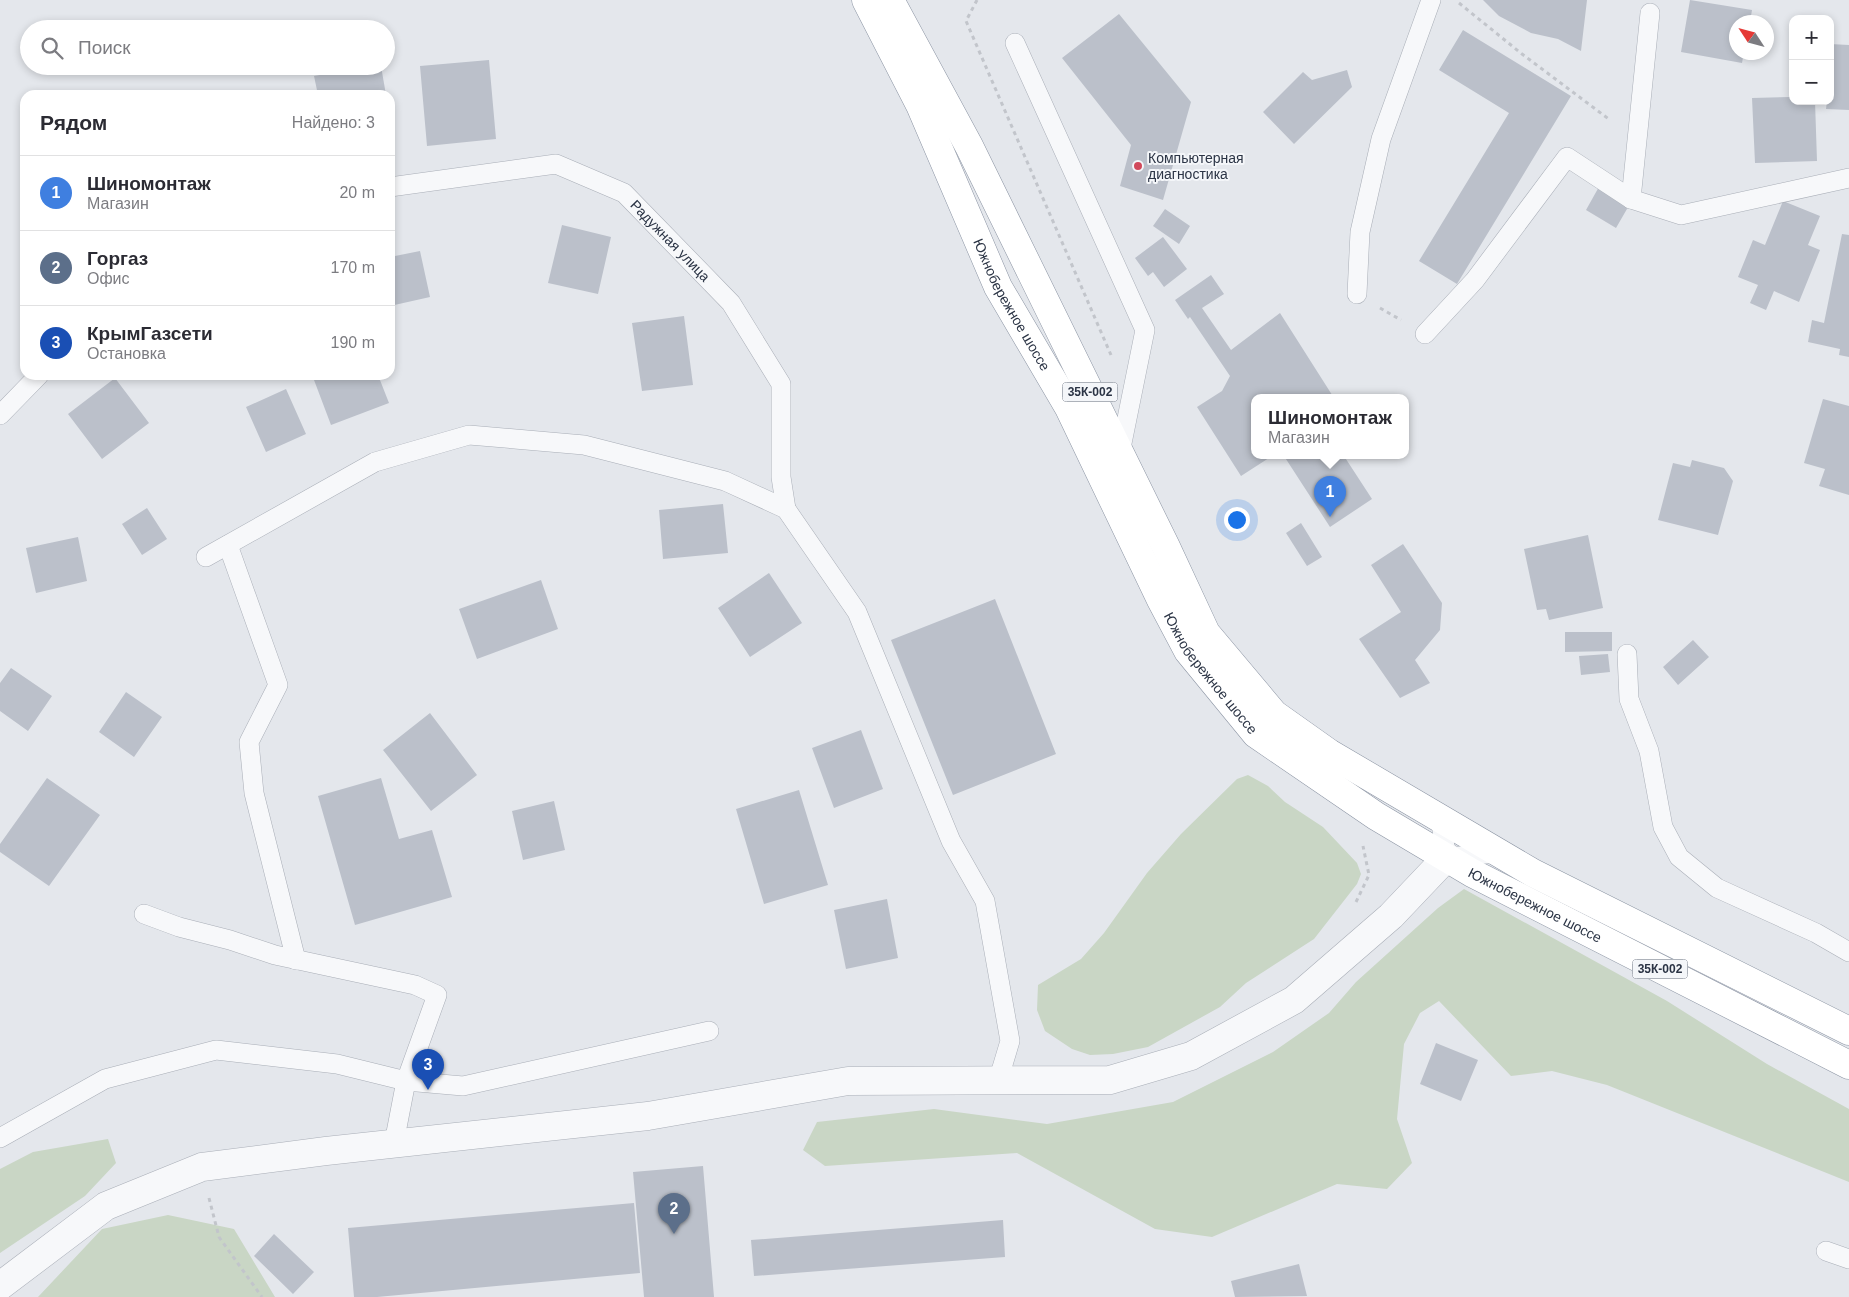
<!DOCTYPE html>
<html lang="ru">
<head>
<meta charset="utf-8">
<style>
  :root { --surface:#fff; --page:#f2f2f3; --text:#2b2b33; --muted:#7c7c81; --line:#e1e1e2; --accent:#d1495b }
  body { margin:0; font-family:Arial,sans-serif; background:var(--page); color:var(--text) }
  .controls { position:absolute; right:15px; top:15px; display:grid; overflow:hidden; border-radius:10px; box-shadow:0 2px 8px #0003 }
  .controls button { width:45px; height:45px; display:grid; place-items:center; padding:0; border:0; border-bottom:1px solid var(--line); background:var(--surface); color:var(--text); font:25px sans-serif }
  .compass { position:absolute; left:1729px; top:15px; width:45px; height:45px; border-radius:50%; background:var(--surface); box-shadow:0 2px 8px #0003; rotate:306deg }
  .you { position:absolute; left:1236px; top:519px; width:18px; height:18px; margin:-12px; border:4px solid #fff; border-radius:50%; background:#1a73e8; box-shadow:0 0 0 8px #1a73e833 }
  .badge { display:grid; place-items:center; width:32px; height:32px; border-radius:50%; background:var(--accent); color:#fff; font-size:16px; font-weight:700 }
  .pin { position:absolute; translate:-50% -41px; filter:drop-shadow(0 1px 2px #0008) }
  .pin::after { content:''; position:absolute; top:26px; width:18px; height:15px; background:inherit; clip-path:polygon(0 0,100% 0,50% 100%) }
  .popup { position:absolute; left:1251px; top:394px; width:158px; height:65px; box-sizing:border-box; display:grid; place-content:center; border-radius:10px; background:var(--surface); filter:drop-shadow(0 1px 4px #0005); font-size:16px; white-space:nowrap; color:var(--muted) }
  .popup b { font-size:19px; color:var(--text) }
  .popup::after { content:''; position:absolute; left:50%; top:100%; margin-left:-10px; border:10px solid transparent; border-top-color:var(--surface) }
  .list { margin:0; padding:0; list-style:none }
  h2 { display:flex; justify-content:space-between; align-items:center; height:65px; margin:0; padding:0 20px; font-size:21px }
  h2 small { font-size:16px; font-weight:400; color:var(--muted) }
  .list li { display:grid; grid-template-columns:32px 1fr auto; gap:15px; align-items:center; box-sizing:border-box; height:75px; padding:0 20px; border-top:1px solid var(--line) }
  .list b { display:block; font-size:19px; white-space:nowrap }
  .list p { margin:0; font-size:16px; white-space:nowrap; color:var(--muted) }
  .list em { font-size:16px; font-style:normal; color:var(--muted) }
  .icon { flex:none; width:28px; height:28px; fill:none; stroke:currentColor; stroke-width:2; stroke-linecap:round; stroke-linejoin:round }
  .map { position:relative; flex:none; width:1849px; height:1297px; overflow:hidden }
  .search { position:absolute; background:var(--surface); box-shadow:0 2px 8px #0003; left:20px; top:20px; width:375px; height:55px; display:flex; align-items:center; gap:12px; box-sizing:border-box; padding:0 18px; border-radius:28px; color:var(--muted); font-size:19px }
  .panel { position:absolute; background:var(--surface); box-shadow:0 2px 8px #0003; left:20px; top:90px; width:375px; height:290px; border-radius:15px }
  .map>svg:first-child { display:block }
  .green { fill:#c9d6c5 }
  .building { fill:#bbc0ca }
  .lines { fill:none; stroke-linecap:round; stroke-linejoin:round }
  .lane-casing { stroke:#a9aeb7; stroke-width:20 }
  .street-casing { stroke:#a9aeb7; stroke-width:29 }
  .highway-casing { stroke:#8b94a3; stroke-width:29 }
  .path { stroke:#c2c5cb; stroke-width:3; stroke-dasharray:4 4; stroke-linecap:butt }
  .lane { stroke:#f7f8fa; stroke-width:19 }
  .street { stroke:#f7f8fa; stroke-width:28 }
  .highway { stroke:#fff; stroke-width:28 }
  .poi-dot { fill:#d1495b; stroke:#f4f6f9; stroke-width:2 }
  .labels { text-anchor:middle; stroke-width:4; stroke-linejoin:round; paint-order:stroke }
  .shield { fill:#f4f6f9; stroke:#676e7b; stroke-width:1 }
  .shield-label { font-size:12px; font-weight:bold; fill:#2b3445 }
  .poi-label { font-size:14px; fill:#2b3445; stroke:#f4f6f9; text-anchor:start }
  .street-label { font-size:14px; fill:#2b3445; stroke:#f4f6f9 }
</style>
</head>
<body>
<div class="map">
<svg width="1849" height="1297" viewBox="0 0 1849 1297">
  <rect width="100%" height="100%" fill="#e4e7ec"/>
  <!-- green -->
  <path class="green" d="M1248 775 1268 786 1285 802 1323 827 1357 863 1361 874 1357 884 1314 939 1246 983 1220 1007 1148 1047 1113 1054 1090 1055 1072 1049 1045 1031 1037 1010 1038 985 1081 959 1104 933 1147 873 1181 834 1237 779Z
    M1464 889 1667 1001 1767 1064 1849 1109V1182L1607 1085 1552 1071 1511 1076 1439 1001 1420 1013 1404 1044 1397 1119 1412 1163 1387 1189 1337 1184 1212 1237 1155 1229 1017 1153 825 1166 803 1150 817 1122 934 1109 1047 1124 1173 1102 1273 1052 1329 1013 1356 982 1438 908Z
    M108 1139 116 1163 85 1196 0 1253V1169L33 1152Z
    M168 1215 234 1229 275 1297H38L102 1229Z"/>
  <!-- building -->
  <path class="building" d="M1483 0H1587L1581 51 1558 39 1531 33 1499 16Z
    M1690 0 1752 10 1750 22H1736V52H1744L1742 63 1681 52Z
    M1119 14 1191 102 1163 200 1120 186 1131 145 1062 58Z
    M1463 30 1571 96 1457 284 1419 261 1509 113 1439 70Z
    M1830 44 1849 45V110L1826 109 1827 101H1830Z
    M489 60 496 139 427 146 420 66Z
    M372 66H381L386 95H318L314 76Z
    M1347 70 1352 87 1294 144 1263 112 1303 72 1312 80Z
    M1793 97V101H1815L1817 161 1755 163 1752 98Z
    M390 126 394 146 390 147Z
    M1600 185 1631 202 1616 228 1586 210Z
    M1783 201 1820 216 1808 245 1820 250 1799 302 1774 291 1766 310 1750 303 1758 285 1738 277 1753 240 1765 245Z
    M1165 209 1190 226 1179 244 1153 226Z
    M562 225 611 237 598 294 548 283Z
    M1842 234 1849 235V357L1839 355 1840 349 1808 342 1812 320 1824 323Z
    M1163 237 1187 269 1164 287 1153 272 1148 276 1135 258Z
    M420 251 430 297 390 306V257Z
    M1211 275 1224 294 1202 308 1231 350 1280 313 1334 398H1255V456H1272L1241 476 1197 407 1222 391 1230 376 1190 317 1188 319 1175 300Z
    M684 316 693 385 642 391 632 323Z
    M326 375H378L389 403 331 425 314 380Z
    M115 378 149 423 102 459 68 414Z
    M286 389 306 434 266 452 246 407Z
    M1823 399 1849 406V495L1819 486 1825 469 1804 463Z
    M1284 456H1344L1372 499 1330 527Z
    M1692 460 1724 468 1733 481 1718 535 1658 520 1673 463 1690 467Z
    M723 504 728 553 663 559 659 510Z
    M147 508 167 539 142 555 122 524Z
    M1301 523 1322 557 1307 566 1286 533Z
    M1588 535 1603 608 1549 620 1546 609 1537 610 1524 549Z
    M78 537 87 581 36 593 26 548Z
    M1403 544 1442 603 1440 630 1415 660 1430 683 1400 698 1359 639 1401 612 1371 565Z
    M769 573 802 623 750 657 718 608Z
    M541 580 558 629 477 659 459 609Z
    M995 599 1056 754 953 795 891 640Z
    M1565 632H1612V651L1565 652Z
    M1693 640 1709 657 1678 685 1663 667Z
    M1608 654 1610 672 1581 675 1579 656Z
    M11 668 52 696 28 731 0 711V683Z
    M126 692 162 717 134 757 99 732Z
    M430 713 477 775 431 811 383 750Z
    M861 730 883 789 834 808 812 748Z
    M47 778 100 815 49 886 0 852V844Z
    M381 778 399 839 432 830 452 897 355 925 318 796Z
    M799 790 828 885 764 904 736 809Z
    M554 801 565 850 523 860 512 811Z
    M887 899 898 958 846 969 834 910Z
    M1436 1043 1478 1060 1461 1101 1420 1084Z
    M703 1166 714 1297H644L633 1172Z
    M634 1203 640 1273 377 1297H354L348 1228Z
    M1003 1220 1005 1257 754 1276 751 1240Z
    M274 1234 314 1272 293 1294 254 1256Z
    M1299 1264 1307 1296 1235 1297 1231 1281Z"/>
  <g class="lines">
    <!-- lane casing -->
    <g class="lane-casing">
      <g id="lane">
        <path d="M1650 13 1631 199 1681 215 1849 178"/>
        <path d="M1015 43 1145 330 1120 453"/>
        <path id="s1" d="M390 187 556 164 624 193 731 303 781 384V477L786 509"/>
        <path d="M1357 294 1360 232 1381 139 1431 0"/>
        <path d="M1425 334 1475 280 1567 157 1631 199"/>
        <path d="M0 415 39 375"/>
        <path d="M228 545 278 685 249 742 254 793 296 960"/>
        <path d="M206 557 375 462 469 435 584 445 725 481 786 509 857 612 951 841 985 901 1010 1041 998 1081"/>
        <path d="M1627 654 1629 699 1649 751 1663 827 1679 857 1717 888 1816 933 1849 952"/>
        <path d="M1440 819 1447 857 1499 853"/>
        <path d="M144 914 179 927 230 940 275 955 415 985 437 995 406 1081 394 1143"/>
        <path d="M0 1138 105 1079 216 1050 337 1064 406 1081 463 1086 709 1031"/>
        <path d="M1826 1251 1849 1259"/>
      </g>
    </g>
    <!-- street casing -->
    <g class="street-casing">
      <path id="street" d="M0 1286 106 1206 202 1167 326 1151 648 1116 848 1081 1110 1080 1191 1056 1294 1000 1391 916 1447 857"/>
    </g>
    <!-- highway casing -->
    <g class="highway-casing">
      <g id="highway">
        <path id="s2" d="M866 0 920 105 998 287 1069 408 1161 600 1188 651 1256 734 1376 816 1472 873 1849 1065"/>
        <path d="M890 0 969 146 1166 547 1206 633 1274 714 1329 753 1533 873 1849 1031"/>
      </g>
    </g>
    <!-- path -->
    <path class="path" d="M977 0 966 21 1111 355
      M1459 3 1522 54 1610 120
      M1380 308 1401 320
      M1356 902 1369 875 1363 846
      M209 1198 219 1237 262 1297"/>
    <!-- lane -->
    <use href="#lane" class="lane"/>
    <!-- street -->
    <use href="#street" class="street"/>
    <!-- highway -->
    <use href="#highway" class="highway"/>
  </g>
  <!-- markers -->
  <circle class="poi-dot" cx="1138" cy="166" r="5"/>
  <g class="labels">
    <!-- shield labels -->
    <g class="shield">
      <rect x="1062.5" y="382.5" width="55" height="19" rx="4"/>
      <rect x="1632.5" y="959.5" width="55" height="19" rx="4"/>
    </g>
    <g class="shield-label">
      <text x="1090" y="396">35К-002</text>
      <text x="1660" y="973">35К-002</text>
    </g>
    <!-- poi labels -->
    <g class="poi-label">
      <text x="1148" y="163">Компьютерная<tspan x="1148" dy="16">диагностика</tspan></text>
    </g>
    <!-- street labels -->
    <g class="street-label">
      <text dy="5" stroke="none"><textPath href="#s1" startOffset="308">Радужная улица</textPath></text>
      <text dy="5" stroke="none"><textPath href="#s2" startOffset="338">Южнобережное шоссе</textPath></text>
      <text dy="5" stroke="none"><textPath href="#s2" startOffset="758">Южнобережное шоссе</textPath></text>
      <text dy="5" stroke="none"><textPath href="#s2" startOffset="1162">Южнобережное шоссе</textPath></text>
    </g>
  </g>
</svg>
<div class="controls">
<button>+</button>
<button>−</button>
</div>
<svg class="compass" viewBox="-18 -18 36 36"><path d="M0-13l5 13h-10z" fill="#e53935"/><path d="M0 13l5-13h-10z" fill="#7c7c81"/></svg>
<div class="you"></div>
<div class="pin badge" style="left:1330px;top:517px;background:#3f7fe0">1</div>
<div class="popup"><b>Шиномонтаж</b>Магазин</div>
<div class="pin badge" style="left:674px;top:1234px;background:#5c6f8a">2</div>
<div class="pin badge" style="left:428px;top:1090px;background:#1a4fb4">3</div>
<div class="search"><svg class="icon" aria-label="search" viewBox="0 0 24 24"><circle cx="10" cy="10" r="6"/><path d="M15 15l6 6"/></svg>Поиск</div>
<section class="panel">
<h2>Рядом<small>Найдено: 3</small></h2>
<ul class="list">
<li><span class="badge" style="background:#3f7fe0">1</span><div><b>Шиномонтаж</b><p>Магазин</p></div><em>20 m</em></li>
<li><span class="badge" style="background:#5c6f8a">2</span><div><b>Горгаз</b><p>Офис</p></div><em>170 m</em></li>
<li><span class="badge" style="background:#1a4fb4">3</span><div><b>КрымГазсети</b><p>Остановка</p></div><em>190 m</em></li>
</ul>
</section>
</div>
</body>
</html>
